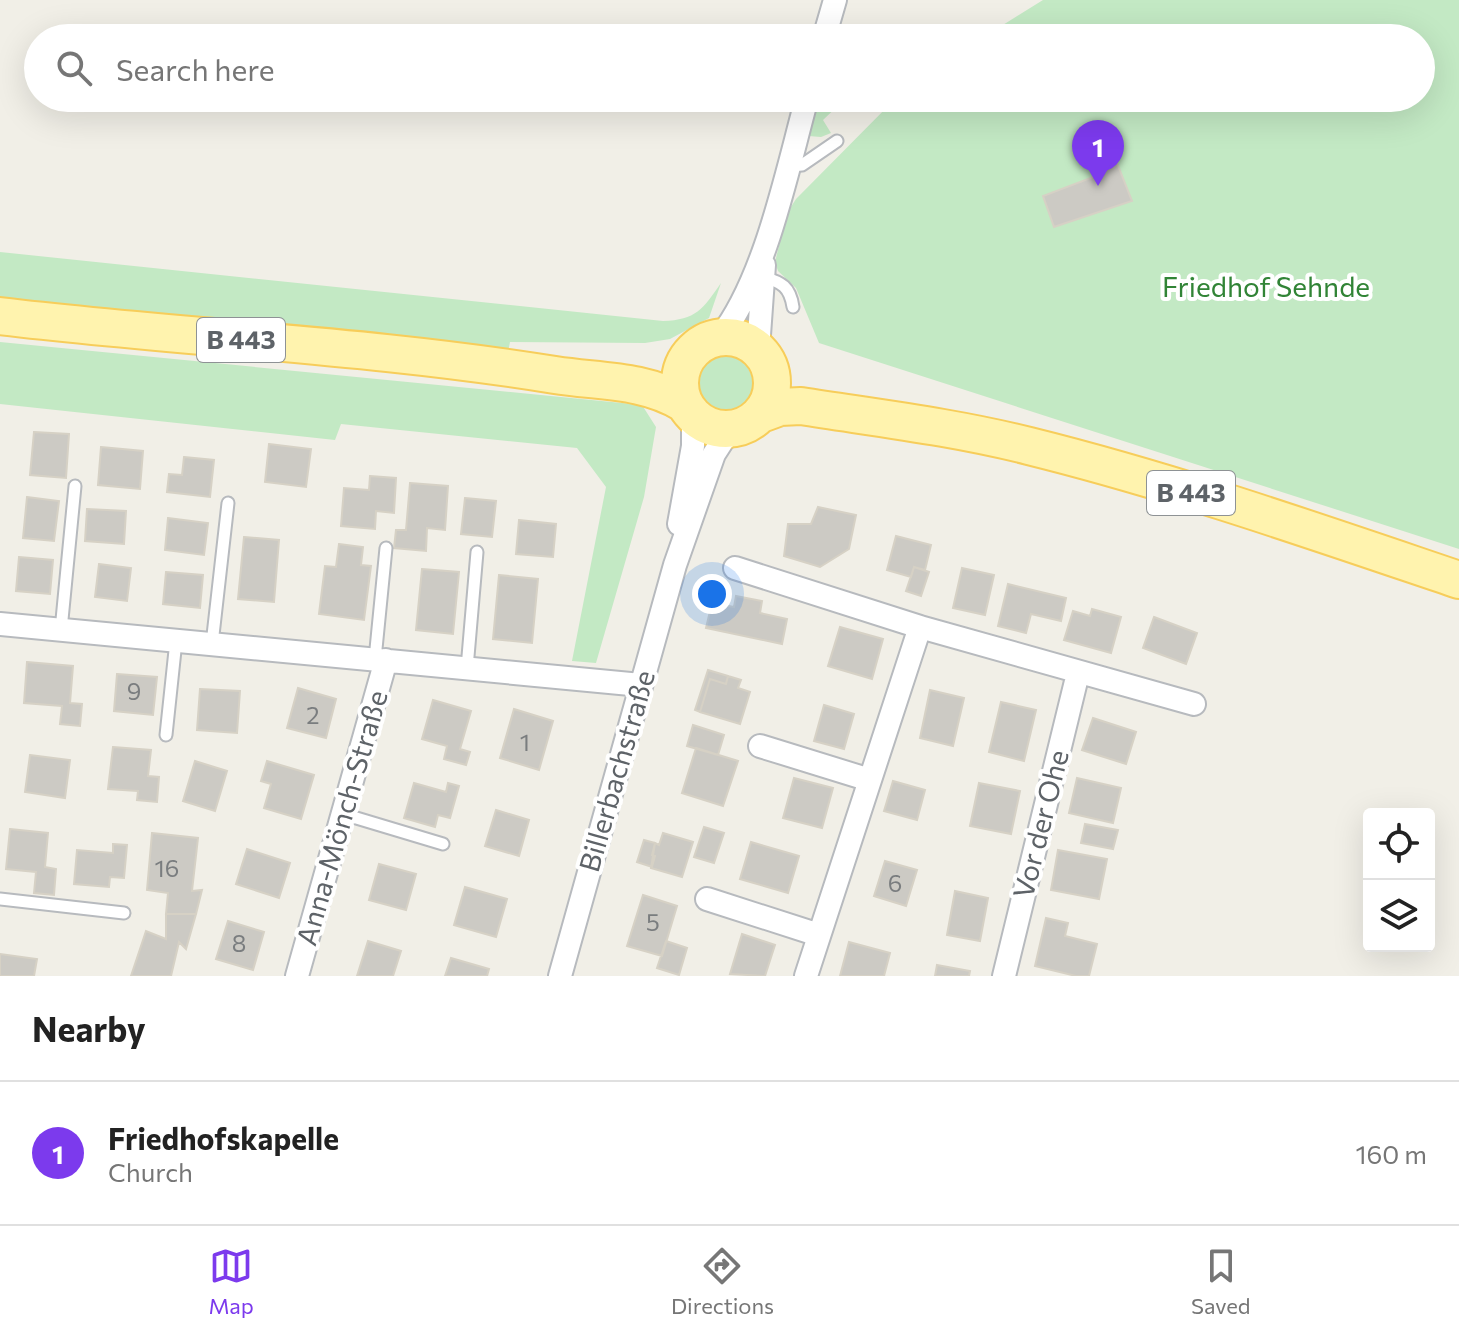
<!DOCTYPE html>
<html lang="en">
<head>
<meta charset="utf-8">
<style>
  :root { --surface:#fff; --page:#f6f6f6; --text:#222; --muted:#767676; --line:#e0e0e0; --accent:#7c3aed }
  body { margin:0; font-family:Commissioner,sans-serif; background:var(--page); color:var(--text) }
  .controls { position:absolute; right:24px; bottom:24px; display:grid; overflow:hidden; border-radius:8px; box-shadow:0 8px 32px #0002 }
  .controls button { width:72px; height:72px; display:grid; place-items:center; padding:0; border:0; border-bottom:2px solid var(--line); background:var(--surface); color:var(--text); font:40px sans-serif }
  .you { position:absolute; left:712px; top:594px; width:28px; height:28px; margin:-20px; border:6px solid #fff; border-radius:50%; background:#1a73e8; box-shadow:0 0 0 12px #1a73e833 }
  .badge { display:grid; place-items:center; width:52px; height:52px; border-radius:50%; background:var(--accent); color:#fff; font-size:26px; font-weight:700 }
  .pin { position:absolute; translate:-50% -66px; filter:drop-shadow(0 2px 4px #0008) }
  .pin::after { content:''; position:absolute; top:42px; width:28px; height:24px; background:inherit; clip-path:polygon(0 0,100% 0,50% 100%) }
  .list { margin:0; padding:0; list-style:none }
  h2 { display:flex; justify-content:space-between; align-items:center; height:104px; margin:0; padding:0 32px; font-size:34px }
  h2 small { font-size:26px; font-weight:400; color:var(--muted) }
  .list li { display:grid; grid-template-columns:52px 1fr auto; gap:24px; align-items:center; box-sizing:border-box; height:144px; padding:0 32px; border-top:2px solid var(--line) }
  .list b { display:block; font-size:30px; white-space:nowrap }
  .list p { margin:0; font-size:26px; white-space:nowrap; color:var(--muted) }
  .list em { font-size:26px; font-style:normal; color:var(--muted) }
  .icon { flex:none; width:44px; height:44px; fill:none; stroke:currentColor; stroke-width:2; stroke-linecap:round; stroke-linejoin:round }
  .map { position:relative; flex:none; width:1459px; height:976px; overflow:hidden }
  .search { position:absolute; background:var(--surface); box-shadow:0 8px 32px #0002; left:24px; right:24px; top:24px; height:88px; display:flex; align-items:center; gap:20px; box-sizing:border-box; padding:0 28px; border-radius:44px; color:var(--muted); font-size:30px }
  .sheet { height:248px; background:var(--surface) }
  nav { display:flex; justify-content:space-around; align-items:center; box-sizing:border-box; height:112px; border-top:2px solid var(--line); background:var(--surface); font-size:22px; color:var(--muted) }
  nav a { display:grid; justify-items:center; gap:4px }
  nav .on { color:var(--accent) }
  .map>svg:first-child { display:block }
  .green { fill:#c3e9c4 }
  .building { fill:#cccac4; stroke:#d6d1c5; stroke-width:2 }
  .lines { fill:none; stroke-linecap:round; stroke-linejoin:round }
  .lane-casing { stroke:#b7babe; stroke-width:15 }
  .street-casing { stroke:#b7babe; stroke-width:26 }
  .primary-casing { stroke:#f7cd5a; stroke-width:40 }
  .lane { stroke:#fff; stroke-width:11 }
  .street { stroke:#fff; stroke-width:22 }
  .primary { stroke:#fff3ae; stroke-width:36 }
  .labels { text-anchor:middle; stroke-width:8; stroke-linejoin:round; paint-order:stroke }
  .number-label { font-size:24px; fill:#7a7d7f }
  .shield { fill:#fff; stroke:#8e9295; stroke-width:2 }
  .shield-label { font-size:26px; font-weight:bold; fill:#5e6368 }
  .park-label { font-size:28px; fill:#318436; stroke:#fff }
  .street-label { font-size:28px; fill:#5e6368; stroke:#fff }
</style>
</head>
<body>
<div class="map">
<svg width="1459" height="976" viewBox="0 0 1459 976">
  <rect width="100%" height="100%" fill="#f1efe7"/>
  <!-- green -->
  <path class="green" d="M1043 0H1459V549L819 343 796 288 778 271 775 262 787 213 796 199 896 98H1421V38H982Z
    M816 98H846L823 120 831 133 821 137 809 136Z
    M0 252 663 321C696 320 703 309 721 283L709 318 670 339 645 343 510 342 508 352 0 304Z
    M0 342 642 405 656 427 644 497 596 663 572 661 606 487 577 448 341 424 335 440 0 404Z
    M697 384a28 28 0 1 1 56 0a28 28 0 1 1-56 0Z"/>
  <!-- building -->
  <path class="building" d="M1117 163 1132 201 1054 227 1043 196 1096 176 1094 171Z
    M34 432 69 434 66 478 30 475Z
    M269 444 311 449 306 487 265 482Z
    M101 447 143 451 140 489 98 485Z
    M184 457 214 460 210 497 167 492 169 474 182 475Z
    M370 476 396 478 394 513 376 511 375 529 341 526 344 488 369 490Z
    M410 483 448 486 445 530 427 528 426 551 394 548 396 530H406Z
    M27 497 59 501 54 541 23 538Z
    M465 498 496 501 492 537 461 534Z
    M818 507 856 515 849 549 820 567 784 556 788 524H811Z
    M87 509 126 511 124 544 85 541Z
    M168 518 208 523 204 555 165 550Z
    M519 520 556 524 553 557 516 554Z
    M896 536 931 545 925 570 914 567 911 577 887 570Z
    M244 537 279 540 274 602 238 599Z
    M339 544 363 547 361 565 371 566 364 620 319 614 325 566 336 567Z
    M19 557 53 560 50 594 16 591Z
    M99 564 131 568 127 601 95 597Z
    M914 567 929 572 921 596 906 591Z
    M962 568 994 575 985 615 953 608Z
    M422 569 459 572 453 634 416 630Z
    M166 572 203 575 200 608 163 604Z
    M499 575 538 579 532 643 493 639Z
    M1008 584 1066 598 1061 621 1031 614 1026 633 998 626Z
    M736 596 762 601 760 613 787 619 782 644 706 628 712 603 734 607Z
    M1092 609 1121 617 1111 653 1064 640 1073 611 1090 616Z
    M1154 617 1197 633 1186 664 1143 648Z
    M840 627 883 639 872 679 828 666Z
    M27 662 73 666 70 703 82 704 80 726 60 724 62 706 24 703Z
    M708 670 728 676 726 684 710 679 700 712 695 710Z
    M117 674 157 677 153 715 114 711Z
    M728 676 741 680 738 688 750 692 740 724 700 712 710 679 726 684Z
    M298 688 336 699 326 738 287 728Z
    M200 689 240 691 237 733 197 730Z
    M930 690 964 698 953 746 920 738Z
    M433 700 471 711 460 749 470 752 466 765 444 759 447 746 422 739Z
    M1001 702 1036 710 1024 761 989 752Z
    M824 705 854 714 844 749 814 741Z
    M514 709 553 721 539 770 500 758Z
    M1093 718 1136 732 1126 764 1082 750Z
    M693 725 724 735 718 755 687 746Z
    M113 747 151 750 148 776 159 777 157 802 137 800 138 791 108 789Z
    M696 748 738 761 723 806 682 793Z
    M30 755 70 760 65 798 25 792Z
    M195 761 227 771 215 811 183 801Z
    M267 761 314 775 301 819 264 808 271 784 261 781Z
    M794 778 833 788 822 828 783 818Z
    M1077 778 1121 788 1113 823 1069 813Z
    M893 781 925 790 917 820 884 811Z
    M414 783 446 792 448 783 459 786 450 818 438 815 435 827 404 818Z
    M979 783 1020 791 1011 834 970 826Z
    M496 810 529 820 519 856 485 846Z
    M1085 824 1118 830 1113 849 1081 843Z
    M704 827 724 833 714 863 694 857Z
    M10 829 48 833 45 867 56 869 54 895 34 893 36 872 6 869Z
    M152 833 198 838 192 891 202 890 196 914H166L168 893 147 890Z
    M663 833 693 842 682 877 651 868 655 843 659 845Z
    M644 840 655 843 652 855 655 856 652 867 637 862Z
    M751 842 799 856 788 893 740 879Z
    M113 844 127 845 124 878 110 877 109 887 74 884 77 850 113 853Z
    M247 849 290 863 279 898 236 884Z
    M1058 850 1107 859 1099 899 1051 890Z
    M885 861 917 870 906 906 874 896Z
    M379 864 416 874 406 910 369 900Z
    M465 887 507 899 496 937 454 925Z
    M955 891 988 898 980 941 947 935Z
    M643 895 677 906 662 956 627 946Z
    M166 914H196L186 949 179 942 171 976H131L146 931 166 939Z
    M1046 918 1068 923 1065 936 1097 944 1089 976H1076L1035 966Z
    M228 921 264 932 253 970 216 959Z
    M742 934 775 945 765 976 730 974Z
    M368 941 401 951 393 976H357Z
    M666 941 687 948 679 975 657 968Z
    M849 942 890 953 884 976H840Z
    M0 954 37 959 34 976H0Z
    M451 958 489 969 487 976H445Z
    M937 965 970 971 969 976H935Z"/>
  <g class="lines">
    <!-- lane casing -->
    <g class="lane-casing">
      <path id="lane" d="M789 166 802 165 837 141
        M763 277C782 282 790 287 793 307
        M61 630 75 486
        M212 644 228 503
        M375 659 386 548
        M467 668 477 552
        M166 735 176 641
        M343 814 443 844
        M0 899 124 913"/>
    </g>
    <!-- street casing -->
    <g class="street-casing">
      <path id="street" d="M824 38 835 0
        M720 337C766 278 787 170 807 98
        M758 349 764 265
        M679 524 693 446V416
        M735 568 920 627 1194 704
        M0 624 641 685
        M760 746 870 780
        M707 899 819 935
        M297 976 386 660
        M560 976 675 565 714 454 723 440 736 429
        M806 976 920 627
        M1004 976 1078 673"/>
    </g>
    <!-- primary casing -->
    <g class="primary-casing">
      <path id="primary" d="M0 316C184 338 371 345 555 375 600 382 643 379 683 403
        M680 383a46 46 0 1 1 92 0a46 46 0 1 1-92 0Z
        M761 414 780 407 801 406C877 418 954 427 1029 446 1174 482 1317 532 1459 580"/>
    </g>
    <!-- lane -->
    <use href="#lane" class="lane"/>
    <!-- street -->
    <use href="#street" class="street"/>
    <!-- primary -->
    <use href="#primary" class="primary"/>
  </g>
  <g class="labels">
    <!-- number labels -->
    <g class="number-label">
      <text x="134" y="700">9</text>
      <text x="313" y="724">2</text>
      <text x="525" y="751">1</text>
      <text x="167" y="877">16</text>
      <text x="895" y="892">6</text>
      <text x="653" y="931">5</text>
      <text x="239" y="952">8</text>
    </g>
    <!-- shield labels -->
    <g class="shield">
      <rect x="197" y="318" width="88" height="44" rx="6"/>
      <rect x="1147" y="471" width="88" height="44" rx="6"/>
    </g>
    <g class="shield-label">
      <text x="241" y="349">B 443</text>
      <text x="1191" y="502">B 443</text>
    </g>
    <!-- park labels -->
    <g class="park-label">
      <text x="1266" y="297">Friedhof Sehnde</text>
    </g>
    <!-- street labels -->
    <g class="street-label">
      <text transform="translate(617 771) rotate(-74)" y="10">Billerbachstraße</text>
      <text transform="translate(342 818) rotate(-74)" y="10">Anna-Mönch-Straße</text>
      <text transform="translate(1041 824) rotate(-76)" y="10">Vor der Ohe</text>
    </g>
  </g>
</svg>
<div class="controls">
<button><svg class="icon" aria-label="locate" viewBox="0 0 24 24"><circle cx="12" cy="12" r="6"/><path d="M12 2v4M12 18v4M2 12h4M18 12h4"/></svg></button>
<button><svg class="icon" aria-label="layers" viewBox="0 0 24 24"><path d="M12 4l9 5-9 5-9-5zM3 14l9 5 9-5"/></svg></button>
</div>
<div class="you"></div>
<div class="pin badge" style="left:1098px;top:186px">1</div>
<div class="search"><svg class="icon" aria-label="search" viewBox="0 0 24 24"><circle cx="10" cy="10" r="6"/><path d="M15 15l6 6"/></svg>Search here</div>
</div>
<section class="sheet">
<h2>Nearby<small></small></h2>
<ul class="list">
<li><span class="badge">1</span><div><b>Friedhofskapelle</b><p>Church</p></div><em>160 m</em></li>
</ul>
</section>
<nav>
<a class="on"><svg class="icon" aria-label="map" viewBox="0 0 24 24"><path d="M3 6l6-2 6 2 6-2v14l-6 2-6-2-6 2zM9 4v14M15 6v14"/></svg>Map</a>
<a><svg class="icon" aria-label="directions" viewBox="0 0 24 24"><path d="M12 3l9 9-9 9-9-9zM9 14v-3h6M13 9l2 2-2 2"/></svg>Directions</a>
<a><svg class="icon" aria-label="saved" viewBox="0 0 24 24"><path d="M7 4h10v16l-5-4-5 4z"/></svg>Saved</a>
</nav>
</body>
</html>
